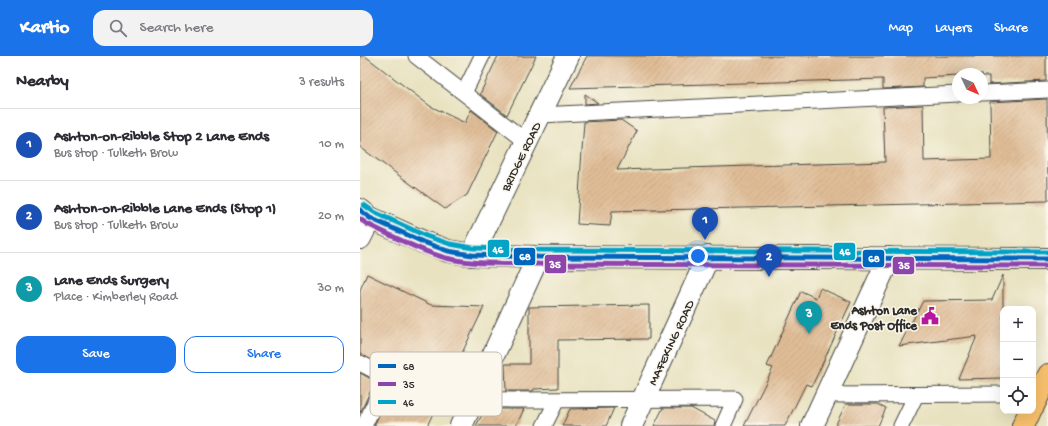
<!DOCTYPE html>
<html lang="en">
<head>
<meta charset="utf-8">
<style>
  :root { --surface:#fff; --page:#f2f2f3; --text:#2b2b33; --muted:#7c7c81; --line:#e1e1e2; --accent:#1a73e8 }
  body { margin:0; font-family:"Gochi Hand",sans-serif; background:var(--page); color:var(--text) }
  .controls { position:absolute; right:12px; bottom:12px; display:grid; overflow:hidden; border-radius:8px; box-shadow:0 4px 16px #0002 }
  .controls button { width:36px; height:36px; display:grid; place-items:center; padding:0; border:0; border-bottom:1px solid var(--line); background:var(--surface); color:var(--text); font:20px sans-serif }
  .compass { position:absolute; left:592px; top:12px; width:36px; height:36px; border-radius:50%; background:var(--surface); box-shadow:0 4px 16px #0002; rotate:134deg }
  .you { position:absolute; left:338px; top:200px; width:14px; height:14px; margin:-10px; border:3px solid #fff; border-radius:50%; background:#1a73e8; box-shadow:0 0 0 6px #1a73e833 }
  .badge { display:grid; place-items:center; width:26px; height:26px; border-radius:50%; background:var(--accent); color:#fff; font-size:13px; font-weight:700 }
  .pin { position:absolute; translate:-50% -33px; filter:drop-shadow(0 1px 2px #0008) }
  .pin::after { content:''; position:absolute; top:21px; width:14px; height:12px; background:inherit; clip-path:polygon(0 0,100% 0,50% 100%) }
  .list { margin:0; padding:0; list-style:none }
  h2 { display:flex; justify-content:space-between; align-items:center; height:52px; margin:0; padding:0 16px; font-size:17px }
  h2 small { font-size:13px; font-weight:400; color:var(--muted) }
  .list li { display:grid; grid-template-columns:26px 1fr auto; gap:12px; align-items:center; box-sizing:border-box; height:72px; padding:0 16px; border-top:1px solid var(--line) }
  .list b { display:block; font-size:15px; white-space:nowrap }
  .list p { margin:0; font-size:13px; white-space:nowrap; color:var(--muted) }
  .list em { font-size:13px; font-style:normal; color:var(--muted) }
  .actions { display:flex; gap:8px; padding:12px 16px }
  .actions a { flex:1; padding:9px 0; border:1px solid var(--accent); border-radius:12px; text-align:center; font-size:14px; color:var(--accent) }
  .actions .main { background:var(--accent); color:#fff }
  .icon { flex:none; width:22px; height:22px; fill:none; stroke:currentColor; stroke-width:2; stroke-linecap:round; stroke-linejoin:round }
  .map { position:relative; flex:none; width:688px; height:370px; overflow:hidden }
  header { display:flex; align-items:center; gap:24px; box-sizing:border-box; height:56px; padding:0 20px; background:var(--accent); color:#fff }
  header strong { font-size:19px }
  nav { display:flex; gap:22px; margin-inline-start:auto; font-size:14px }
  .search { width:280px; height:36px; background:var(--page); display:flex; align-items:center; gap:10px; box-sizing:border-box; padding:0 14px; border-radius:12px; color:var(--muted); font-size:15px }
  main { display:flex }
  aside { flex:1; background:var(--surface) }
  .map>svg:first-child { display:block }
  .building { fill:url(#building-hatch) }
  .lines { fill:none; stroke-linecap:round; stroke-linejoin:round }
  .service-casing { stroke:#474641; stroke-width:17 }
  .minor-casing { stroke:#474641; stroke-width:24 }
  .tertiary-casing { stroke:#474641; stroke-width:24 }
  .trunk-casing { stroke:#474641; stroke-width:24 }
  .service { stroke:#fff; stroke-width:15 }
  .minor { stroke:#fff; stroke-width:22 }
  .tertiary { stroke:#fff; stroke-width:22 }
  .trunk { stroke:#f7c06c; stroke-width:22 }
  .bus-1-casing { stroke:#fbf7ec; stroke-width:8 }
  .bus-2-casing { stroke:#fbf7ec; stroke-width:8 }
  .bus-3-casing { stroke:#fbf7ec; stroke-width:8 }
  .bus-1 { stroke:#0065bd; stroke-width:5 }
  .bus-2 { stroke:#8e44ad; stroke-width:5 }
  .bus-3 { stroke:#02a3c6; stroke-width:5 }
  .labels { text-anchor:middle; stroke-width:3; stroke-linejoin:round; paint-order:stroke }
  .street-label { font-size:13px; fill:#2b2b2b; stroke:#fbf7ec }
  .poi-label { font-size:13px; font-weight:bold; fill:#2b2b2b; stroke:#fbf7ec; text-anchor:end }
  .key { fill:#fbf7ec; stroke:#bdbab2; stroke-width:1 }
  .key-label { font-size:11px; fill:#2b2b2b }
  .line-badge { stroke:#fbf7ec; stroke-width:1.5 }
  .badge-label { font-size:11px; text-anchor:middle; font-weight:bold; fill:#fff }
</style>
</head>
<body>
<header>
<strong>Kartio</strong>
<div class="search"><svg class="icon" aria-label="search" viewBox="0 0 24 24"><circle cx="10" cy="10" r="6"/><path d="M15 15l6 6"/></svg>Search here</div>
<nav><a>Map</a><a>Layers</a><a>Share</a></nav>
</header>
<main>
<aside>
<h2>Nearby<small>3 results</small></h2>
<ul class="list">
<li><span class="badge" style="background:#1a4fb4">1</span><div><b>Ashton-on-Ribble Stop 2 Lane Ends</b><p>Bus stop · Tulketh Brow</p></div><em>10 m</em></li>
<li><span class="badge" style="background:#1a4fb4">2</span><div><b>Ashton-on-Ribble Lane Ends (Stop 1)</b><p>Bus stop · Tulketh Brow</p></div><em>20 m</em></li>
<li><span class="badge" style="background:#0f9aa8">3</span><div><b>Lane Ends Surgery</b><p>Place · Kimberley Road</p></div><em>30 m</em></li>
</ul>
<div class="actions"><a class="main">Save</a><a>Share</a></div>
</aside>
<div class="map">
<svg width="688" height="370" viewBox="0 0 688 370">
  <defs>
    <pattern id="building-hatch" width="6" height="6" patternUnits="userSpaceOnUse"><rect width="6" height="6" fill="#e0bd97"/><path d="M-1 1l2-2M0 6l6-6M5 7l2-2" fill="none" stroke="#c0a382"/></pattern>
  </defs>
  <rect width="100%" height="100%" fill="#fbf7ec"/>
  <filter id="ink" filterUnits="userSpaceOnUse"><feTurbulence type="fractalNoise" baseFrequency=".025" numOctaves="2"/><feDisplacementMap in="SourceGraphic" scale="8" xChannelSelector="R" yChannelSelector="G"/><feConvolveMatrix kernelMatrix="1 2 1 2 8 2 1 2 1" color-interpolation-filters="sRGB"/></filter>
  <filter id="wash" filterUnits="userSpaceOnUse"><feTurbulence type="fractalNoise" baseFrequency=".012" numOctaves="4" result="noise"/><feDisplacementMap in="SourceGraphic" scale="16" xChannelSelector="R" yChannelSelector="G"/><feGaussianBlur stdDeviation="0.9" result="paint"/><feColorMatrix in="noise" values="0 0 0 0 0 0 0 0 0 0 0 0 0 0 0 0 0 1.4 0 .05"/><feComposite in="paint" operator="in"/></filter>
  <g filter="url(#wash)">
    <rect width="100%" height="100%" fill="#e8e2c0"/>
    <g id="blocks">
      <!-- building -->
      <path class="building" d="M0 0H5L70 50 105 67 111 54 138 75 107 139 85 153 0 91Z
        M138 0H176L147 59 120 38Z
        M227 0H686V25L629 28V20H622V18H598V20L563 22V31L523 33V23L210 32Z
        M225 38 238 47 225 48Z
        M687 43 688 145 252 155 250 170 217 168 224 66 261 64 277 75 257 114 525 106 523 51 563 49 564 105 631 103 630 46Z
        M7 218 71 249 124 251 67 370H14L36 321 35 316 31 313 0 298V234Z
        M643 219V322L599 323 617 280 539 290 563 245 632 244Z
        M460 232 491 246 452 330 446 328 425 370H384L413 312 407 310 441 235 456 242Z
        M289 249V283L198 284V332L174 333 173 335H146L145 308H169V251Z
        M0 317 15 325 0 357Z
        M486 348H518L526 352 518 370H475Z
        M254 352 246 370H202L210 353Z
        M303 352H331L355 365 354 370H294Z
        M125 353H164L156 370H116Z"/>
    </g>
  </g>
  <g filter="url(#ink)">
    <use href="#blocks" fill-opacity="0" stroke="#474641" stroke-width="1"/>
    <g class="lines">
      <!-- service casing -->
      <g class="service-casing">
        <path id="service" d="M56 0 167 86
          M104 37 122 0
          M622 37 688 34
          M180 59 598 38
          M0 307 27 321 4 370
          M466 339 643 338
          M113 344 375 343 363 370
          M184 370 197 344
          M541 370 556 339"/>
      </g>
      <!-- minor casing -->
      <g class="minor-casing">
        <path id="minor" d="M0 182 10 162
          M112 199 208 0
          M101 370 178 201
          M271 370 348 201
          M452 370 529 202"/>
      </g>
      <!-- tertiary casing -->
      <g class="tertiary-casing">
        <path id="tertiary" d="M0 154 10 162 63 186 88 195 112 199 178 201 688 203"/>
      </g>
      <!-- trunk casing -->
      <g class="trunk-casing">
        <path id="trunk" d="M673 350 688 319
          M663 370 670 355"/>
      </g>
      <!-- service -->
      <use href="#service" class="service"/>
      <!-- minor -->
      <use href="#minor" class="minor"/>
      <!-- tertiary -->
      <use href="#tertiary" class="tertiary"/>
      <!-- trunk -->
      <use href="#trunk" class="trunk"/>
      <!-- bus-1 casing -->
      <g class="bus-1-casing">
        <path id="bus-1" d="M0 154 10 162 63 186 88 195 112 199 178 201 688 203"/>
      </g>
      <!-- bus-2 casing -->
      <g class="bus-2-casing">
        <path id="bus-2" d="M0 163 7 168C33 180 59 195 86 202 116 209 148 207 178 208L688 210"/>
      </g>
      <!-- bus-3 casing -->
      <g class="bus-3-casing">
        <path id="bus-3" d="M4 149 14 156 66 180 90 188 113 192 178 194 688 196"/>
      </g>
      <!-- bus-1 -->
      <use href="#bus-1" class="bus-1"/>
      <!-- bus-2 -->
      <use href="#bus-2" class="bus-2"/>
      <!-- bus-3 -->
      <use href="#bus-3" class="bus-3"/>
    </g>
  </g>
  <!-- icons -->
  <defs>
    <g id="civic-bare" transform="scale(1.38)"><path d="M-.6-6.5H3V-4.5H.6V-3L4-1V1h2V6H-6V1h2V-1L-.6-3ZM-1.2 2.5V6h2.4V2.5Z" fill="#b5179e" stroke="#fbf7ec" stroke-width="2.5" paint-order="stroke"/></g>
  </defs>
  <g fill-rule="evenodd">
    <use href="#civic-bare" x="570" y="260"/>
  </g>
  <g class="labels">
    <!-- street labels -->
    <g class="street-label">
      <text transform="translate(160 100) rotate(-64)" y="5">BRIDGE ROAD</text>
      <text transform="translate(310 286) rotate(-65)" y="5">MAFEKING ROAD</text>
    </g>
    <!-- poi labels -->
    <g class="poi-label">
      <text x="557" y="258">Ashton Lane<tspan x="557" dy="15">Ends Post Office</tspan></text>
    </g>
  </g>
  <!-- legend -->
  <rect x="10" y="296" width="132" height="64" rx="6" class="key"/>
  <rect x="18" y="308" width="18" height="4" fill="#0065bd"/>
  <rect x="18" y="326" width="18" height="4" fill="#8e44ad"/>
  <rect x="18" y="344" width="18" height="4" fill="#02a3c6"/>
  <g class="key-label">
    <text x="43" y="314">68</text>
    <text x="43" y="332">35</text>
    <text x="43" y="350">46</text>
  </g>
  <g class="line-badge">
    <rect x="127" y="183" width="23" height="19" rx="4" fill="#02a3c6"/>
    <rect x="473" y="186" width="23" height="19" rx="4" fill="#02a3c6"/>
    <rect x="153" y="191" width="23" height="19" rx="4" fill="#0065bd"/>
    <rect x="502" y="193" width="23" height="19" rx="4" fill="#0065bd"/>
    <rect x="184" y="198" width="23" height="20" rx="4" fill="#8e44ad"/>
    <rect x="532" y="200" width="23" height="19" rx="4" fill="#8e44ad"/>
  </g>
  <g class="badge-label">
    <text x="138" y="197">46</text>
    <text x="485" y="199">46</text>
    <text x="165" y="204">68</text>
    <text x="514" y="206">68</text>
    <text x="195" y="212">35</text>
    <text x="544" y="213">35</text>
  </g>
</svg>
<div class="controls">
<button>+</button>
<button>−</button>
<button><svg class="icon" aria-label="locate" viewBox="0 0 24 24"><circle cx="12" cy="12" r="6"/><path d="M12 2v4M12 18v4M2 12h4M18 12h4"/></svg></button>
</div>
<svg class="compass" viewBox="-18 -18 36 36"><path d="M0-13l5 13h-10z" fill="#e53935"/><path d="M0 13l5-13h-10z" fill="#7c7c81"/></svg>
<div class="you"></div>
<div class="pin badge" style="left:345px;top:184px;background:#1a4fb4">1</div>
<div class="pin badge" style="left:409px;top:221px;background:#1a4fb4">2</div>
<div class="pin badge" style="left:449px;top:278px;background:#0f9aa8">3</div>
</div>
</main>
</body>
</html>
